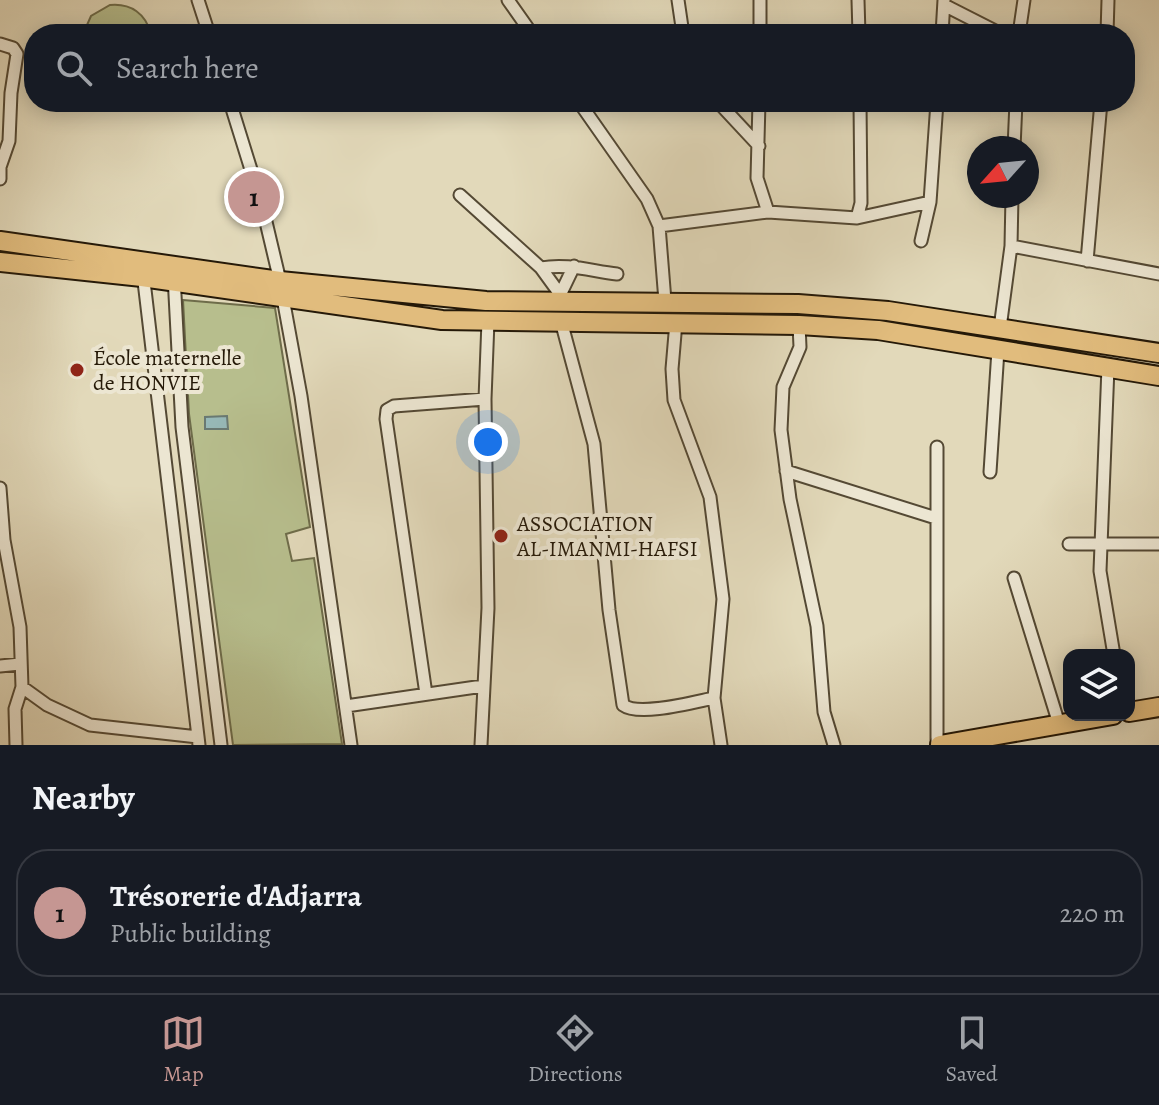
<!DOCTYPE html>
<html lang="en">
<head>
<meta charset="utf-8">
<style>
  :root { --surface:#171b24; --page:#242831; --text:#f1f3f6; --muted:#9ea1a6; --line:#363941; --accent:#c59692 }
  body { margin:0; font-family:Alegreya,serif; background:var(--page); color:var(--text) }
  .controls { position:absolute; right:24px; bottom:24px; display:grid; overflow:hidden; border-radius:16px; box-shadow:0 4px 20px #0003 }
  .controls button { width:72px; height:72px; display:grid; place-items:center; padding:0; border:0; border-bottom:2px solid var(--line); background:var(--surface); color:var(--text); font:40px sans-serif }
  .compass { position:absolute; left:967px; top:136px; width:72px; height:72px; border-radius:50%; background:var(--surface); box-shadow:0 4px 20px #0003; rotate:243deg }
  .you { position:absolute; left:488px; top:442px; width:28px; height:28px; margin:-20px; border:6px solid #fff; border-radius:50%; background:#1a73e8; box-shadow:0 0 0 12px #1a73e833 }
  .badge { display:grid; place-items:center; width:52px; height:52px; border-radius:50%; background:var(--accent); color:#111; font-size:26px; font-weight:700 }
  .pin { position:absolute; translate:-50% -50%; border:4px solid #fff; box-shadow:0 2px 8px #0006 }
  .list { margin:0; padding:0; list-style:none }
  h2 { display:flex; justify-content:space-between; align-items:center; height:104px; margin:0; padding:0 32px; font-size:34px }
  h2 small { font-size:26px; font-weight:400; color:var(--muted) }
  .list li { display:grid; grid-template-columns:52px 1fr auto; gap:24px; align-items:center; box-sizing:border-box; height:128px; margin:0 16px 16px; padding:0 16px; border:2px solid var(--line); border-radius:32px }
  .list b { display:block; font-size:30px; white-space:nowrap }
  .list p { margin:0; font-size:26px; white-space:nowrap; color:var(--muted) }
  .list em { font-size:26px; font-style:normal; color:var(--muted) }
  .icon { flex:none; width:44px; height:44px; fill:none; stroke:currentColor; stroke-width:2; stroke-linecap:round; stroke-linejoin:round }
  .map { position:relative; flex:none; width:1159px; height:745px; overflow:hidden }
  .search { position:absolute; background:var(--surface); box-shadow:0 4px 20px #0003; left:24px; right:24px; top:24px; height:88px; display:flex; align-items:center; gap:20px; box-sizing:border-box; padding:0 28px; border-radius:32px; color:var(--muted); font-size:30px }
  .sheet { height:248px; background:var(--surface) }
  nav { display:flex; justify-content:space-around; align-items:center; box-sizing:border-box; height:112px; border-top:2px solid var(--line); background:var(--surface); font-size:22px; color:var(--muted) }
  nav a { display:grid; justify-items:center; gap:4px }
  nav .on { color:var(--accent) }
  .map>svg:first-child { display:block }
  .green { fill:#b7be8d; stroke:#6e6c4a; stroke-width:2 }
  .water { fill:#97b9b8; stroke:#697972; stroke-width:2 }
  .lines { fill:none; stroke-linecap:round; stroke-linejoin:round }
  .street-casing { stroke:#544934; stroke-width:15 }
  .primary-casing { stroke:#251908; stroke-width:22 }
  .street { stroke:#ece6d2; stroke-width:11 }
  .primary { stroke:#e1bc7d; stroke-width:18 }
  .poi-dot { fill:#8f2418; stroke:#ece6d2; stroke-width:3 }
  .labels { text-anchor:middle; stroke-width:8; stroke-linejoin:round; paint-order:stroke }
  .poi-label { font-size:22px; fill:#251908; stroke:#ece6d2; text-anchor:start }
</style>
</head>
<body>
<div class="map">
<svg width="1159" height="745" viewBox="0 0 1159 745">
  <rect width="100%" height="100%" fill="#e2d9ba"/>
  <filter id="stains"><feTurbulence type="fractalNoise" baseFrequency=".0025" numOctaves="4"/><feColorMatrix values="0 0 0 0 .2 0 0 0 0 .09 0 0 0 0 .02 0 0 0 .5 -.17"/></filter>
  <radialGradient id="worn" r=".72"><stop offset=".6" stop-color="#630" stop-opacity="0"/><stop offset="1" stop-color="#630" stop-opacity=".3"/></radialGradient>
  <!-- green -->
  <path class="green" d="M110 5C131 3 146 14 151 34H83L91 16Z
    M183 300 275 308 310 527 286 534 292 561 314 558 342 744 233 745 189 414Z"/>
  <!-- water -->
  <path class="water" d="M227 416 228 429H205V417Z"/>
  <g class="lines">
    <!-- street casing -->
    <g class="street-casing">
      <path id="street" d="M198 0 209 34
        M508 0 532 34
        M678 0 683 34
        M858 0 859 34
        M944 5 1001 34
        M760 34V0
        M942 34 944 0
        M1019 34 1024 0
        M1107 34 1108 0
        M0 44 13 48 17 54 11 93 9 141 0 167V179
        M230 102 262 205 280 281
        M579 102 647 199 659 226 665 301
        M718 102 759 146
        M759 102 757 178 768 212
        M1014 148 1016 102
        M460 195 541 268 565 301
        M857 218 861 203 860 102
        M659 226 768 212 857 218 930 202
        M921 241 930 202 937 102
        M1011 246 1012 196
        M1087 261 1101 102
        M541 268C567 263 591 271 617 274
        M143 273 199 745
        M174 276 182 427 221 745
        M561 293 574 266
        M283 298 301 396 351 745
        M561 321 594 444 609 610 623 705C639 717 694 702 714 698
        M676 322 672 369 674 400 710 497 723 599 714 698 721 745
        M799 325 800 347 783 387 781 430 790 499 817 626 824 712 834 745
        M1000 328 1011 246 1159 274
        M1108 367 1100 571 1114 655
        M786 471 936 518
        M990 472 998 350
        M0 488 4 540 20 627 22 687 15 709 16 745
        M1069 544H1159
        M1014 578 1059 724
        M0 666 20 664
        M22 687 47 705 90 725 198 737
        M426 694 386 419 387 410 394 406 485 399
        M346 706 483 686
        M481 745 488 608 485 399 488 321
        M937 745V447"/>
    </g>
    <!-- primary casing -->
    <g class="primary-casing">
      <path id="primary" d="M0 241 280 281 486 301 798 304 888 311 1159 353
        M0 262 142 277 442 320 799 325 878 330 1159 376
        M1129 712 1159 707
        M940 745 1113 715"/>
    </g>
    <!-- street -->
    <use href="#street" class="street"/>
    <!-- primary -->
    <use href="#primary" class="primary"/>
  </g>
  <!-- markers -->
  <g class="poi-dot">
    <circle cx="77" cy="370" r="8"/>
    <circle cx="501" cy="536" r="8"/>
  </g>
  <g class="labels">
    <!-- poi labels -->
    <g class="poi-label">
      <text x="93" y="365">École maternelle<tspan x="93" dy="25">de HONVIE</tspan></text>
      <text x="517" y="531">ASSOCIATION<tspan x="517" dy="25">AL-IMANMI-HAFSI</tspan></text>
    </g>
  </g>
  <rect width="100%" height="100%" filter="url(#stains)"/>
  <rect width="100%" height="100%" fill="url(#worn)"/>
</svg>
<div class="controls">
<button><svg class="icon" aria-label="layers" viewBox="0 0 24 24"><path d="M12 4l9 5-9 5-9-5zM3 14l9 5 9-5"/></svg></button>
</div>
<svg class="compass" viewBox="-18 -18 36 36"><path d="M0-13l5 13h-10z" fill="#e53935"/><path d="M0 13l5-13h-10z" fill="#9ea1a6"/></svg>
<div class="you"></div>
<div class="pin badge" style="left:254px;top:197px">1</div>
<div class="search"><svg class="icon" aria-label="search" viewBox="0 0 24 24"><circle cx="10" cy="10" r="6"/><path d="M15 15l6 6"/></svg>Search here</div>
</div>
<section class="sheet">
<h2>Nearby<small></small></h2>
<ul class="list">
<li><span class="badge">1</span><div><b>Trésorerie d'Adjarra</b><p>Public building</p></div><em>220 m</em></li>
</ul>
</section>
<nav>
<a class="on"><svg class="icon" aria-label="map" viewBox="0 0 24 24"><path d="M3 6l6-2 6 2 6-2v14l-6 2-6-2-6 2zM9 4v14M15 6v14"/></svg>Map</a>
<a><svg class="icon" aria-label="directions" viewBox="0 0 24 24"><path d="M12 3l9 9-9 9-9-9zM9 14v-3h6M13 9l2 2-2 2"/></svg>Directions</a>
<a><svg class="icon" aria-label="saved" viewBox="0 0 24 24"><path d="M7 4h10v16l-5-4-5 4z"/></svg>Saved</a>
</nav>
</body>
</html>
